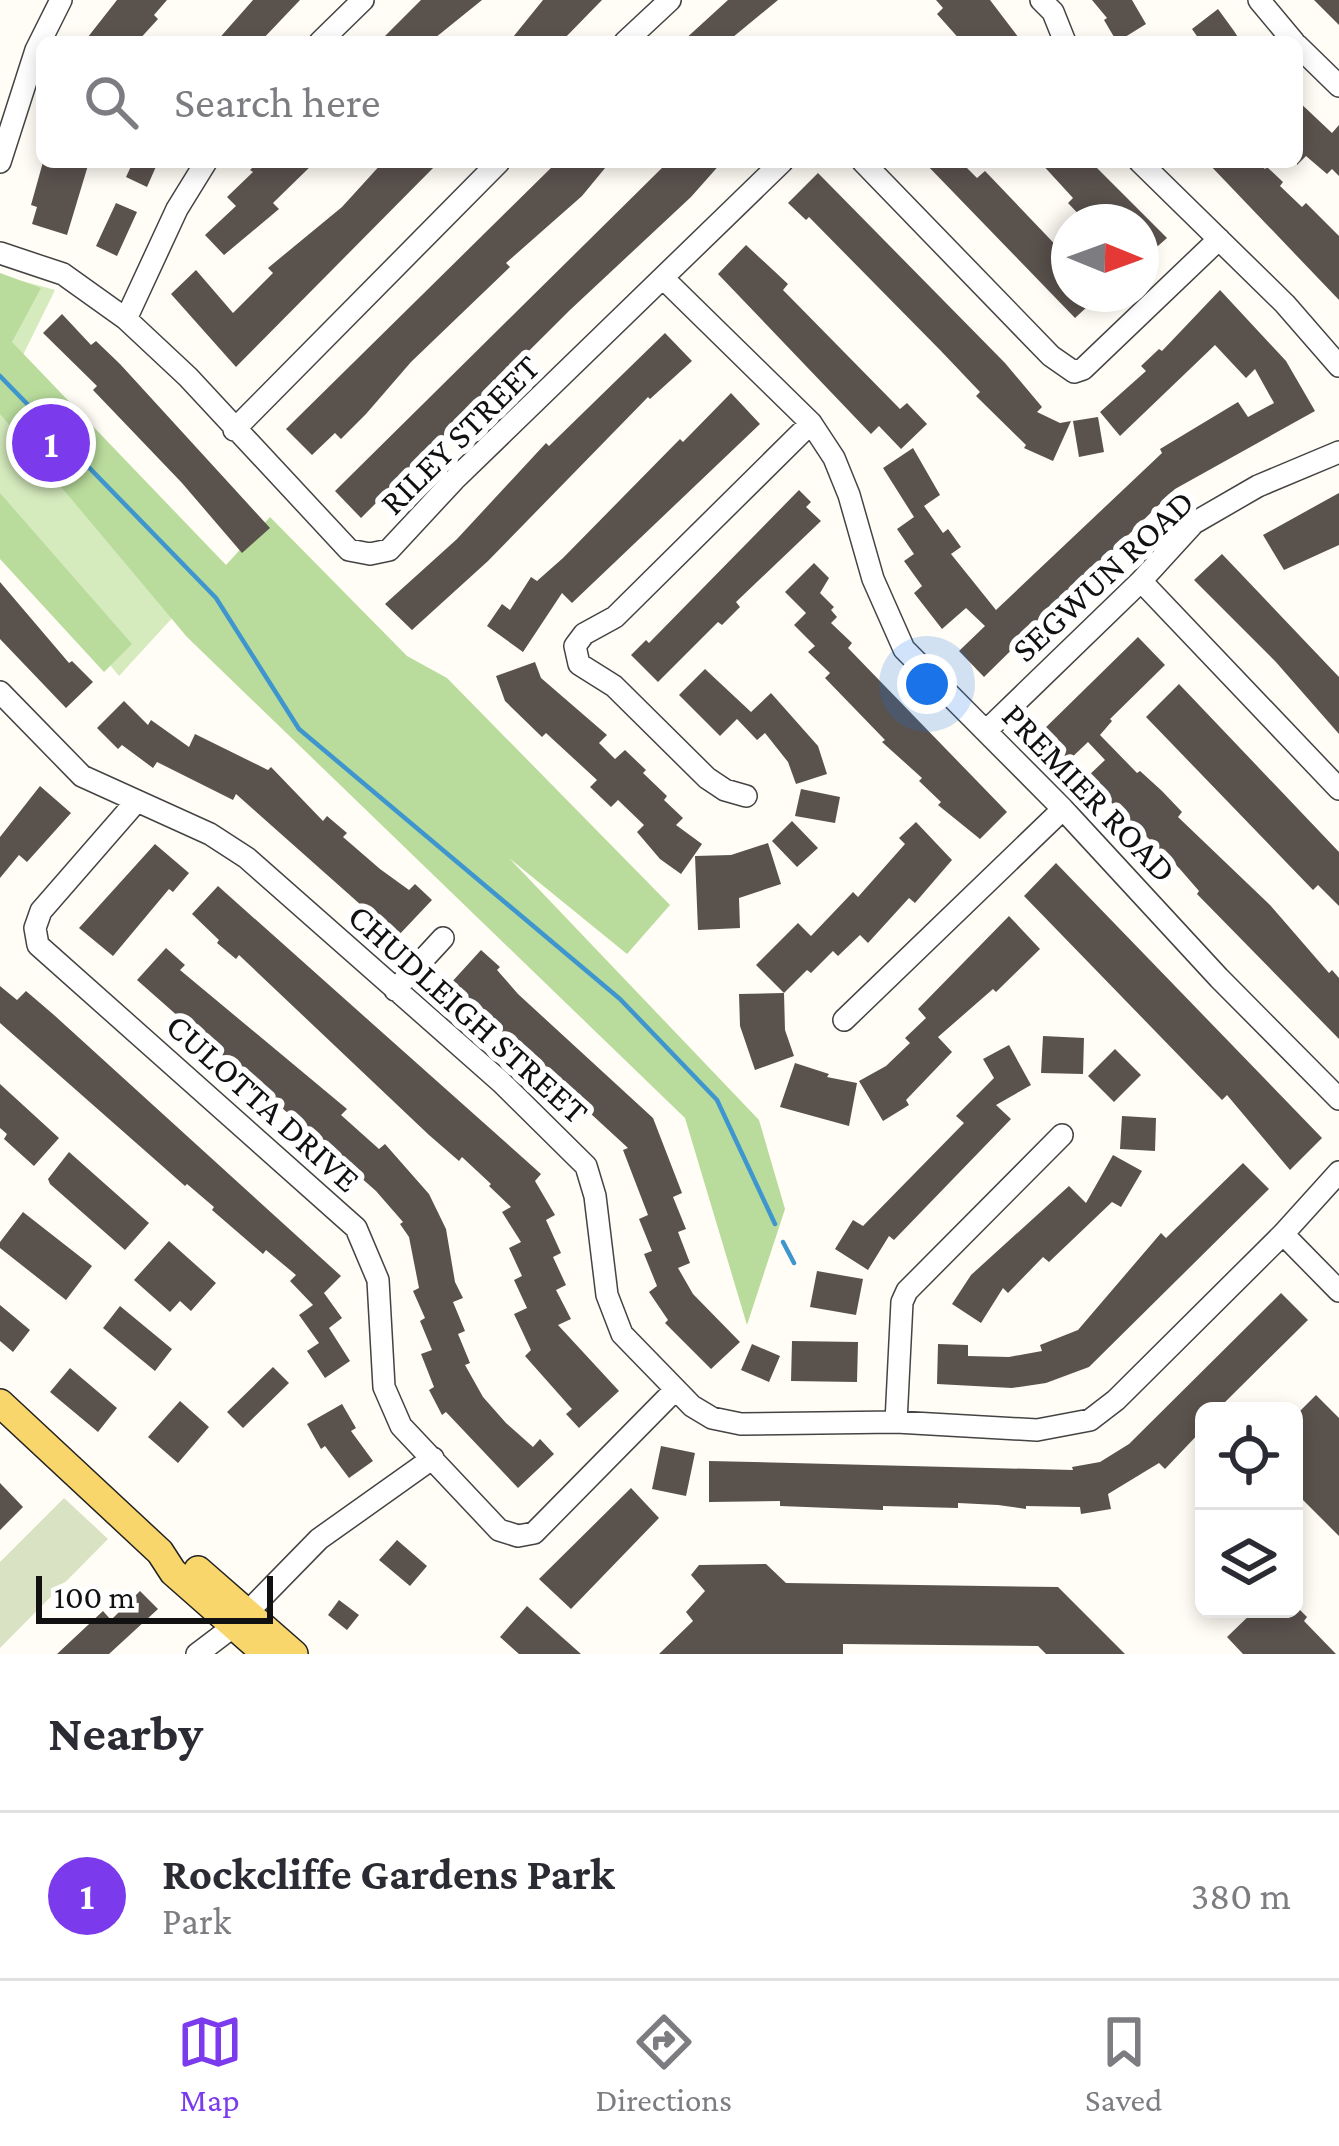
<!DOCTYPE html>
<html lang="en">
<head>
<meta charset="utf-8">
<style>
  :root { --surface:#fff; --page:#f7f7f7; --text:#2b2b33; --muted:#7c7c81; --line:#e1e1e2; --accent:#7c3aed }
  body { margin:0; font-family:"Crimson Pro",serif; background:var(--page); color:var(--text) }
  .controls { position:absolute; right:36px; bottom:36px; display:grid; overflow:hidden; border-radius:18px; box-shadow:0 6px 18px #0003 }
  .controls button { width:108px; height:108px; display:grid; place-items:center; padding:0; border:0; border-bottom:3px solid var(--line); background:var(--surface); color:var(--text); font:60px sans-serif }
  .compass { position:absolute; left:1051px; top:204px; width:108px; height:108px; border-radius:50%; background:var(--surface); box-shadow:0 6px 18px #0003; rotate:91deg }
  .scale { position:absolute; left:36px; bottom:30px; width:237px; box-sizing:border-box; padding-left:12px; border:6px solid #111; border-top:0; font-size:33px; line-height:42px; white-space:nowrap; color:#111; -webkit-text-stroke:9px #fff; paint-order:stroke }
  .you { position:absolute; left:927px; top:684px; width:42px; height:42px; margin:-30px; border:9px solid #fff; border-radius:50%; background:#1a73e8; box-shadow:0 0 0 18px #1a73e833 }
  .badge { display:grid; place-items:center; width:78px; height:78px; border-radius:50%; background:var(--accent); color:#fff; font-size:39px; font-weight:700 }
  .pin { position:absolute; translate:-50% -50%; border:6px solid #fff; box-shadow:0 3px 12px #0006 }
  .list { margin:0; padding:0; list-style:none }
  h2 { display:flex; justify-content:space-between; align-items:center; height:156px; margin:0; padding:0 48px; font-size:51px }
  h2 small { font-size:39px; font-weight:400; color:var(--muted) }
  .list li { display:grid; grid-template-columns:78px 1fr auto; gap:36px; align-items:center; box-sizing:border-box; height:168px; padding:0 48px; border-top:3px solid var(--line) }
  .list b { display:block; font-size:45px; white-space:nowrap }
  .list p { margin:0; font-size:39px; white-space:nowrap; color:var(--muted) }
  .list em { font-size:39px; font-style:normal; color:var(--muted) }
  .icon { flex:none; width:66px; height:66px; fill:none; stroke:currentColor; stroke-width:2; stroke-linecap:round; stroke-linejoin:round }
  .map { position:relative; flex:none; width:1339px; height:1654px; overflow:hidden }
  .search { position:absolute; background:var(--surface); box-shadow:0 6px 18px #0003; left:36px; right:36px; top:36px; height:132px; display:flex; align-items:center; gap:30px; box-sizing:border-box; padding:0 42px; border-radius:18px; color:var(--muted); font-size:45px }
  .sheet { height:324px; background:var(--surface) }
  nav { display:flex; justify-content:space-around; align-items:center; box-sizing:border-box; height:168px; border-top:3px solid var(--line); background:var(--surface); font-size:33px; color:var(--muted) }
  nav a { display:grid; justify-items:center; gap:6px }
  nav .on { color:var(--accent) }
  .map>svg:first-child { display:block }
  .green { fill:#d5ebbd }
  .forest { fill:#b9dc9c }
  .cemetery { fill:#d9e3c4 }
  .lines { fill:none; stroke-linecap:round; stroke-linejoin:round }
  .stream { stroke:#3f96cf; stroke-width:4.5 }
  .building { fill:#5a524d }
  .minor-casing { stroke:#444; stroke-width:24 }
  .major-casing { stroke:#222; stroke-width:30 }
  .minor { stroke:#fff; stroke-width:21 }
  .major { stroke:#f9d66b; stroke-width:27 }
  .labels { text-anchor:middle; stroke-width:12; stroke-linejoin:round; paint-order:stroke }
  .street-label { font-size:36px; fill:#111; stroke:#fff }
</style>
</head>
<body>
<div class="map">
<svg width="1339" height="1654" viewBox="0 0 1339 1654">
  <rect width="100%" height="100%" fill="#fffdf5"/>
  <!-- green -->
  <path class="green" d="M0 275 55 290 22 357 217 569 119 676 0 530Z"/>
  <!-- forest -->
  <path class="forest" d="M0 273 41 288 12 342 226 565 270 517 407 656 447 678 670 905 627 954 509 858 759 1120 785 1209 747 1325 685 1118 187 637 0 414Z
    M0 493 132 644 104 672 0 559Z"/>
  <!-- cemetery -->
  <path class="cemetery" d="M64 1498 108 1539 0 1648V1562Z"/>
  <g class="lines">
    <!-- stream -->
    <path class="stream" d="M0 376 216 598 299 729 620 999 717 1100 775 1224
      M783 1242 794 1263"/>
  </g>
  <!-- building -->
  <path class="building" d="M117 0H167L154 15 158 19 137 42H84Z
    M253 0H300L260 42H216Z
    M421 0H482L430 42H379Z
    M543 0H602L561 42H509Z
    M728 0H778L727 42H682Z
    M936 0H990L1022 42H962L937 14 943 8Z
    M1092 0H1132L1146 24 1117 42 1104 20 1107 18Z
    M1314 0H1339V25Z
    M1218 9 1234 31 1241 42H1201L1192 29Z
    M1297 100 1332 133 1339 125V176L1332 169 1327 174 1306 156 1297 165Z
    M43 162H89L67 235 32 224 37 207 31 205Z
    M133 162H158L147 187 126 177Z
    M258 162H315L273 203 279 209 224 255 205 235 236 206 227 197 253 172 250 170Z
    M383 162H439L236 367 171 294 196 270 233 313 273 273 268 268 342 207Z
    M557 162H610L582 196 506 263 510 267 411 362 366 414 341 439 335 433 312 455 286 429Z
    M668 162H722L691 197 570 310 361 518 335 491Z
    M924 162H961L977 178 985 171 1069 259V294H1101L1075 318Z
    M1040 162H1091L1167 238 1141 261V222H1086L1068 203 1073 198Z
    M1207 162H1258L1265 169 1267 167 1283 182 1280 186 1302 207 1306 203 1339 236V300Z
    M818 173 1005 363 1042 407 1037 412 1060 423 1071 421 1053 461 1024 448 1026 445 976 396 980 392 941 351 809 217 806 220 788 203Z
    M116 203 137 212 117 256 96 246Z
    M746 245 788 284 783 290 900 409 907 403 927 424 901 449 879 426 871 434 718 274Z
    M1220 290 1286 361 1315 411 1175 489 984 677 959 651 985 626 966 608 942 629 914 593 922 586 904 561 914 554 897 529 914 517 883 468 913 448 940 495 924 506 943 533 948 529 961 547 951 554 996 610 1162 453 1160 449 1238 402 1248 417 1274 403 1255 369 1246 378 1215 345 1120 436 1100 412 1146 371 1141 366 1159 349 1162 351Z
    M62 314 91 345 96 341 120 364 270 528 242 553 182 483 93 390 97 386 43 333Z
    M665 333 692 361 650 399 648 397 488 561 412 630 385 604 457 539 546 443 549 446Z
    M731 393 760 424 572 603 562 593 523 652 487 626 502 604 510 610 531 577 537 581 563 558 680 439 683 442Z
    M1098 417 1104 452 1079 457 1073 421Z
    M799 490 811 502 806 507 821 521 736 602 740 607 722 625 718 622 658 682 631 655 646 640 649 643Z
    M1339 493V545L1284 570 1263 535Z
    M1222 554 1339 677V734L1275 661 1194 580Z
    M814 563 829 578 820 593 834 607 831 610 837 617 831 623 852 643 848 648 1007 812 980 839 938 805 941 802 919 781 922 778 882 742 885 740 825 678 830 673 808 652 815 646 794 625 806 613 785 592Z
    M0 582 69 663 72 661 93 682 66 708 0 639Z
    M1138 637 1165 665 1110 719 1112 721 1100 735 1137 773 1140 771 1162 791 1182 812 1178 817 1270 905 1329 973 1332 970 1339 978V1039L1197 894 1199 891 1179 868 1086 778 1105 760 1088 742 1067 762 1039 734Z
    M535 662 541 678 607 735 599 743 615 759 625 750 646 770 643 773 667 796 664 800 683 818 676 825 702 844 681 874 660 859 637 832 644 825 618 800 611 807 590 787 597 780 546 733 542 737 505 701 496 676Z
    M705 669 751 712 771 693 818 746 827 774 796 784 788 762 765 733 757 740 737 719 720 736 679 695Z
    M1179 684 1339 852V906L1318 885 1313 890 1146 717Z
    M124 701 148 725 151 720 189 747 195 734 268 770 271 767 323 821 327 816 347 833 343 837 380 869 409 890 415 884 432 900 397 937 236 794 233 800 157 762 153 768 122 745 118 749 97 728Z
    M40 786 71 813 27 862 19 855 0 878V837Z
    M801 789 840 797 835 823 795 816Z
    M792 821 818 848 797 867 772 841Z
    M916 822 952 860 915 903 909 898 868 943 860 935 838 956 833 951 811 973 807 970 784 993 756 965 798 923 811 936 853 892 858 897 905 844 899 838Z
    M768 843 781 884 739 898 740 928 698 930 695 856 731 855Z
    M155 844 189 873 173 892 169 889 113 956 79 928Z
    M1056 863 1322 1138 1290 1170 1227 1095 1222 1100 1024 896Z
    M218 886 541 1174 535 1181 555 1215 546 1220 561 1253 553 1257 566 1285 556 1290 571 1319 558 1325 619 1391 579 1428 566 1414 572 1409 525 1356 531 1350 514 1314 527 1308 514 1280 522 1276 509 1248 521 1242 502 1212 511 1207 489 1186 491 1184 462 1157 459 1161 429 1135 239 955 236 959 217 943 219 940 192 914Z
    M1009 916 1040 949 996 992 993 989 938 1037 952 1052 906 1100 909 1105 883 1121 859 1081 886 1066 910 1043 905 1038 926 1018 918 1009Z
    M166 948 185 965 180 970 347 1109 341 1115 379 1149 385 1144 429 1194 446 1229 455 1282 463 1298 453 1302 465 1331 458 1334 470 1363 465 1365 483 1397 506 1423 533 1447 540 1439 554 1454 518 1488 446 1412 442 1415 429 1390 434 1387 421 1354 432 1350 420 1321 425 1318 413 1291 419 1288 409 1237 400 1224 403 1222 376 1191 137 980Z
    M481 950 500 967 497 970 518 994 653 1118 682 1193 673 1197 686 1229 678 1232 690 1263 678 1268 693 1294 740 1342 711 1369 665 1323 668 1320 649 1292 657 1286 644 1254 652 1251 639 1219 648 1215 623 1150 628 1148 450 984Z
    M0 986 17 1000 26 991 54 1015 341 1276 324 1293 342 1318 329 1328 350 1361 325 1378 307 1351 319 1343 299 1315 313 1305 290 1281 296 1275 266 1250 263 1254 212 1210 214 1207 187 1184 185 1186 0 1023Z
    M784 993 785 1030 794 1056 755 1070 740 1026 739 994Z
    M1043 1036 1084 1038 1083 1074 1041 1073Z
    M1009 1045 1031 1085 996 1105 1011 1119 894 1240 889 1236 868 1270 835 1249 853 1220 863 1226 964 1123 956 1116 994 1078 983 1059Z
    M1115 1049 1141 1075 1114 1102 1088 1076Z
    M795 1063 829 1074 827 1077 857 1083 849 1126 780 1107Z
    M0 1084 59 1138 34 1166 4 1139 7 1134 0 1128Z
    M1122 1116 1156 1118 1155 1151 1120 1149Z
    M69 1152 149 1223 125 1250 50 1184 48 1179Z
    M1113 1155 1142 1171 1121 1207 1112 1202 1049 1262 1043 1257 1008 1293 1003 1288 981 1323 952 1304 971 1275 1069 1186 1086 1203Z
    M1243 1163 1269 1189 1089 1367 1046 1383 1012 1388 937 1384 938 1344 968 1345V1356L1009 1357 1042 1351 1040 1345 1078 1330 1161 1233 1166 1238Z
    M23 1212 92 1266 66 1300 0 1248V1242Z
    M169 1241 216 1283 191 1311 180 1301 170 1312 134 1280Z
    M817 1271 863 1279 856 1315 810 1307Z
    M1281 1293 1308 1320 1216 1411H1204V1428L1165 1469 1159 1463 1108 1494 1111 1509 1081 1514 1080 1507 1026 1506V1509L998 1505 958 1503V1508L883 1506V1510L780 1506V1501L709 1502V1461L1073 1470 1072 1467 1100 1462 1129 1444Z
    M0 1305 30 1330 13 1352 0 1341Z
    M120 1306 172 1349 155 1371 103 1328Z
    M792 1341 858 1342 857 1382 791 1381Z
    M752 1344 780 1356 769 1382 741 1370Z
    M273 1367 289 1383 243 1428 227 1412Z
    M70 1368 117 1408 98 1432 50 1392Z
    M1316 1395 1339 1418V1536L1294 1491V1417Z
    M180 1401 209 1427 178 1463 148 1437Z
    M342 1404 356 1428 351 1431 373 1461 349 1478 325 1446 321 1449 307 1424Z
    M661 1446 695 1453 686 1496 652 1489Z
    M0 1483 23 1507 0 1530Z
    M631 1488 659 1518 571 1609 539 1579Z
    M397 1540 427 1566 410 1586 379 1560Z
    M766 1564 786 1583 1058 1587 1125 1654H1046L1038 1646 843 1644V1654H659L693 1621 686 1612 705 1591 691 1575 699 1565Z
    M140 1591 158 1609 109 1654H57L103 1611 111 1620Z
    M339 1600 359 1615 347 1630 328 1615Z
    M527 1606 581 1654H519L500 1637Z
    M1256 1609H1299L1307 1617 1304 1621 1336 1654H1243L1227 1637Z"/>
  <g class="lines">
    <!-- minor casing -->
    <g class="minor-casing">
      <path id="minor" d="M1041 0 1053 12 1065 42
        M1259 0 1294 42
        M320 42 363 0
        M625 42 670 0
        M1297 45 1339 86
        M0 162 36 50 61 0
        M863 162 1051 356 1074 372 1083 369 1219 239
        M1140 162 1285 304 1339 366
        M0 253 63 274 126 319 188 377 349 550 370 554 389 550 454 480 782 162
        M665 280 811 423 834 458 849 495 873 579 904 649 1063 809 1219 978 1339 1099
        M126 319 177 209 206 162
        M234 430 499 162
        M1141 581 1339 789
        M0 692 82 776 210 834 247 858 501 1082 586 1166 595 1196 607 1295 622 1334 692 1406 712 1418 741 1424 896 1422 1037 1430 1090 1420 1116 1400 1283 1234 1339 1172
        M986 731 1141 581 1194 523 1258 486 1339 452
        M746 796 725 790 707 778 614 686 579 664 575 646 584 634 615 617 811 423
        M135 803 41 911 35 928 38 945 356 1228 378 1280 384 1387 401 1426 499 1530 518 1536 534 1533 675 1390
        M395 990 443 938
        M844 1020 1063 809
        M1283 1234 1339 1291
        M896 1422 902 1302 907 1291 1062 1135
        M197 1654 234 1626 319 1539 433 1458"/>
    </g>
    <!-- major casing -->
    <g class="major-casing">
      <path id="major" d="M0 1403 160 1552 173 1572 266 1654
        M198 1570 294 1654"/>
    </g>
    <!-- minor -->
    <use href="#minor" class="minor"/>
    <!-- major -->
    <use href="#major" class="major"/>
  </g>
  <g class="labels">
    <!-- street labels -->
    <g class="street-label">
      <text transform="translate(459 434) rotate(-45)" y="13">RILEY STREET</text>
      <text transform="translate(1102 575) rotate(-43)" y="13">SEGWUN ROAD</text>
      <text transform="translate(1090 792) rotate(46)" y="13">PREMIER ROAD</text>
      <text transform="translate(469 1013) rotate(42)" y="13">CHUDLEIGH STREET</text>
      <text transform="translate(264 1102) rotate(42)" y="13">CULOTTA DRIVE</text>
    </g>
  </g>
</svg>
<div class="controls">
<button><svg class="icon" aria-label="locate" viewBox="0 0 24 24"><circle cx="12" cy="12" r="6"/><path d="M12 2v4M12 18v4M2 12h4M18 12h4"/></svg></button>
<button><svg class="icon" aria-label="layers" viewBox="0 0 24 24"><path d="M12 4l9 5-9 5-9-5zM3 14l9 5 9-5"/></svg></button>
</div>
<svg class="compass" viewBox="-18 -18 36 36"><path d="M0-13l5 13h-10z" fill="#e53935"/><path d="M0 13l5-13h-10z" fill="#7c7c81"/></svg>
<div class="scale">100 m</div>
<div class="you"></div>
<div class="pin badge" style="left:51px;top:443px">1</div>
<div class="search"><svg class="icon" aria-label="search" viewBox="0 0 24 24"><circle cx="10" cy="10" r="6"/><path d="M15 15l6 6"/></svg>Search here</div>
</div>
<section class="sheet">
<h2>Nearby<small></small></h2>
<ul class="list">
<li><span class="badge">1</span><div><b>Rockcliffe Gardens Park</b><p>Park</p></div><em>380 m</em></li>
</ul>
</section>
<nav>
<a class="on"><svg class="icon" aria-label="map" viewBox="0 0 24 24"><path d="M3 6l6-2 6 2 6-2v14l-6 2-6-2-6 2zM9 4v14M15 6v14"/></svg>Map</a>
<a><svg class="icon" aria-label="directions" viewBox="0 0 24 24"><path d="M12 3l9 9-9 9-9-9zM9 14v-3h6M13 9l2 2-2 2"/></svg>Directions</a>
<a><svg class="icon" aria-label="saved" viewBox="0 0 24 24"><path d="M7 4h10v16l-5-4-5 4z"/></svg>Saved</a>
</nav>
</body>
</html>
